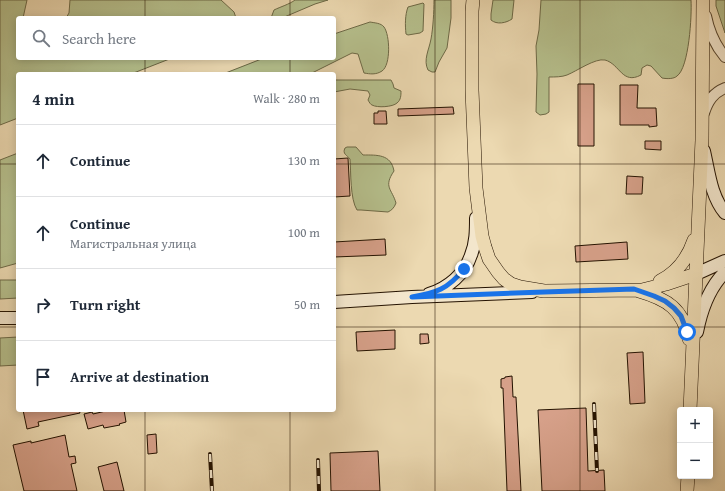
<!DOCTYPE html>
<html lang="en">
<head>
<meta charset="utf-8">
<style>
  :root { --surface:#fff; --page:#f6f6f7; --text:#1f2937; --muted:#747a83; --line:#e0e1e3 }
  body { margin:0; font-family:"Gentium Book Plus",serif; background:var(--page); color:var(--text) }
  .controls { position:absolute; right:12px; bottom:12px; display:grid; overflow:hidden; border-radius:4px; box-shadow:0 2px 10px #0003 }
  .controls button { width:36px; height:36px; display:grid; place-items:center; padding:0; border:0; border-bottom:1px solid var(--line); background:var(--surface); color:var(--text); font:20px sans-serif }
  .stop { position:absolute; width:12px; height:12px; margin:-9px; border:3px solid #1a73e8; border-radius:50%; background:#fff }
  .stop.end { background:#1a73e8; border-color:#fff; box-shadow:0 1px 4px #0008 }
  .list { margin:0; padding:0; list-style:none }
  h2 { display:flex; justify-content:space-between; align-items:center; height:52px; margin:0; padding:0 16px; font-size:17px }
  h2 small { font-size:13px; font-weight:400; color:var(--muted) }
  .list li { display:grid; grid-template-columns:26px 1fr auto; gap:12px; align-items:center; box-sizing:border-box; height:72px; padding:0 16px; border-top:1px solid var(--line) }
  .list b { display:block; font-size:15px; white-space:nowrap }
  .list p { margin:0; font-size:13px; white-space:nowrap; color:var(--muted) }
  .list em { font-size:13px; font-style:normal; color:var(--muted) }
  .icon { flex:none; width:22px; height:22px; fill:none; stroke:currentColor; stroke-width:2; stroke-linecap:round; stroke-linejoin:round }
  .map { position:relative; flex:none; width:725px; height:491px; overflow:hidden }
  .search { position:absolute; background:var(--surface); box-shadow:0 2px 10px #0003; left:16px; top:16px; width:320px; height:44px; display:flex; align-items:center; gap:10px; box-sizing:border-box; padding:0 14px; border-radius:4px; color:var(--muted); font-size:15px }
  .panel { position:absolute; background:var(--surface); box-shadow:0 2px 10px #0003; left:16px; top:72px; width:320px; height:340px; border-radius:4px }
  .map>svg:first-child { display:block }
  .green { fill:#b6c08d; stroke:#6d6946 }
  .building { fill:#d6a089; stroke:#241200 }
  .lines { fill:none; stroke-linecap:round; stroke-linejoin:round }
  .tertiary-casing { stroke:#56442c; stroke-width:12 }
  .secondary-casing { stroke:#241200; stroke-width:14 }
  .primary-casing { stroke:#241200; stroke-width:14 }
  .tertiary { stroke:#f3e6cc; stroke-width:10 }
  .secondary { stroke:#f3e6cc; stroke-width:12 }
  .primary { stroke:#ecd9b1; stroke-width:13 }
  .rail-casing { stroke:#241200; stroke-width:4 }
  .rail { stroke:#f3e6cc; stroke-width:2.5; stroke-dasharray:8; stroke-linecap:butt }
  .route { stroke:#1a73e8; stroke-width:5 }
  .grid { fill:none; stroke:#241200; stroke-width:1; stroke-opacity:0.55 }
</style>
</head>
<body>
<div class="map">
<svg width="725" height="491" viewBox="0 0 725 491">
  <rect width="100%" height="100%" fill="#ecd9b1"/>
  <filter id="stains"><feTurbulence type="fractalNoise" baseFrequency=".005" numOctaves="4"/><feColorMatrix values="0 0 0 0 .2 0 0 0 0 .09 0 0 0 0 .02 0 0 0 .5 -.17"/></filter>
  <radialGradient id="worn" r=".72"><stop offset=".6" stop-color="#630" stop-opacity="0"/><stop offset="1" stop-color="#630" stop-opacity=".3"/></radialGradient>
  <!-- green -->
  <path class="green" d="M0 0H27L23 18H18V58H172L131 74H18V118L0 125Z
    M70 0H221L234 12 236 18H66L69 13Z
    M295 0H328L315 4 282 18H271L274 10C280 7 290 4 295 0Z
    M434 0H451V18L447 48 439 62 435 72H432L428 70C423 60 429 50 431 39 433 28 434 12 434 0Z
    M493 0H514L512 19C506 23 497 25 491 20V14Z
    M541 0H691C692 15 689 68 677 76 674 79 667 79 662 78L651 66 647 65 642 68 641 75C622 85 620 64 605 60 595 58 577 71 567 75 562 77 555 77 549 77V112L546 114 540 115 536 112 537 74 536 46 539 30Z
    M716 0H725V33L716 6Z
    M423 3 424 4 423 31 420 33 408 35 406 34C405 25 405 15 408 7Z
    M370 22C375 23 381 23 384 27 390 35 391 65 382 71 376 75 370 74 364 73L358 54 352 53 310 74H223L264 58H334V34Z
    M336 80H391L393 84 394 88 401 91C401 95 401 100 397 103 393 107 377 108 372 105 371 105 369 102 368 100L370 95 368 91 350 89 334 92V81Z
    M347 147H356L363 155C377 155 391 154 394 171 383 187 392 189 396 203 394 208 392 210 388 212L361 210H357C350 199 351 172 350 159 347 155 342 154 345 148Z
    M18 153V263L0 268V160Z
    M0 280H18V298L0 299Z
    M18 337V365L0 366V338Z"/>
  <!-- building -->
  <path class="building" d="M578 84H594V146H578Z
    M620 85H638L637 108H656L657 126 649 127V125H620Z
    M453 107 454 114 398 116V109Z
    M378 111H386L387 124H374V113H378Z
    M645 141H661V150L645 149Z
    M348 158 350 196 334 197V159Z
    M627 176 643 177 642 194H626Z
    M385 239 386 255 334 257V242Z
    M627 242 628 259 576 262 575 246Z
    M395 330V349L357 351 356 332Z
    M420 334H428L429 343 420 344Z
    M643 352 645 403 630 404 627 353Z
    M512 376 513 397H516L521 491H507L503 388H501V379L505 378V377Z
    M586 408 588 471 604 470 605 491H542L538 410Z
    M23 410H79L80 413 38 422 39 426 27 429Z
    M110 410H124L126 422 119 424 120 425 104 428 103 425 88 429 84 414 92 412 93 414Z
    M156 434 157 453 148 454 147 435Z
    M65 435 69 457 75 456 76 463 71 464 77 491H24L13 445 31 441V443Z
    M378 451 380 491H331L330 453Z
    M117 462 124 491H104L98 467Z"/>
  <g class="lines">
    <!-- tertiary casing -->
    <g class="tertiary-casing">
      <path id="tertiary" d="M706 16C709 31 715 45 725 57
        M704 113C708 101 713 93 725 88"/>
    </g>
    <!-- secondary casing -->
    <g class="secondary-casing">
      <path id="secondary" d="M704 151C709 173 711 196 725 213
        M696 274 725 261
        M429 294C448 288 465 274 471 255 476 243 476 230 476 218
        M334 302 412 297 532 292
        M0 318H18
        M697 332C701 311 709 288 725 272"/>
    </g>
    <!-- primary casing -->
    <g class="primary-casing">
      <path id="primary" d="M473 0 472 11V90L476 188 482 236 485 247 489 259 498 272 504 279 511 284 520 287 544 291 642 290 666 284 696 274
        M660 281C678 272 688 258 694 240
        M639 291C667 299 683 309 689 339
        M690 410 702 140 703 0
        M687 491 688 476"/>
    </g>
    <!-- tertiary -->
    <use href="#tertiary" class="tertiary"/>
    <!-- secondary -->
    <use href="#secondary" class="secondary"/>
    <!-- primary -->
    <use href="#primary" class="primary"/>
    <!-- rail casing -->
    <g class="rail-casing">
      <path id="rail" d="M594 404 597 471
        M210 454 212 491
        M318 460 319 491"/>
    </g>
    <!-- rail -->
    <use href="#rail" class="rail"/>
  </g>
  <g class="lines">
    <!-- route -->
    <path class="route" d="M464 269C448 289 436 293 412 297L544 292 634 289 654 296 665 301 674 308 681 316 687 332"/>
  </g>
  <!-- grid -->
  <path class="grid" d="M145 0V18M290 0V18M435 0V491M580 0V491M145 58V74M290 58V74M0 164H18M334 164H725M0 327H18M334 327H725M145 410V491M290 410V491"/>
  <rect width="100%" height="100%" filter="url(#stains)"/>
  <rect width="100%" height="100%" fill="url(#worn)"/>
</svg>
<div class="controls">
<button>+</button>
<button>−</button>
</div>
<div class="stop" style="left:687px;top:332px"></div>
<div class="stop end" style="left:464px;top:269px"></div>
<div class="search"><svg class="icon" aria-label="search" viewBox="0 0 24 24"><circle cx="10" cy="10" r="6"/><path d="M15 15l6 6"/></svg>Search here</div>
<section class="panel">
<h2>4 min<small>Walk · 280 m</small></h2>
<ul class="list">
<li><svg class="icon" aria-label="ahead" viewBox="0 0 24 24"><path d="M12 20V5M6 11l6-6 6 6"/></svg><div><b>Continue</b></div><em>130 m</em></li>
<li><svg class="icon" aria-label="ahead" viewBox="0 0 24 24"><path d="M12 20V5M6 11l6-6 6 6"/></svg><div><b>Continue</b><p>Магистральная улица</p></div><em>100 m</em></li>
<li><svg class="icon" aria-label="right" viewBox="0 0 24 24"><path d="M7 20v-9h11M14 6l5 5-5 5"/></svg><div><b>Turn right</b></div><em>50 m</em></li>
<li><svg class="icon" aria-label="arrive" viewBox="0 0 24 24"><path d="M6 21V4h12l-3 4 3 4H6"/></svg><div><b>Arrive at destination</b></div></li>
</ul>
</section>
</div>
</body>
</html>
